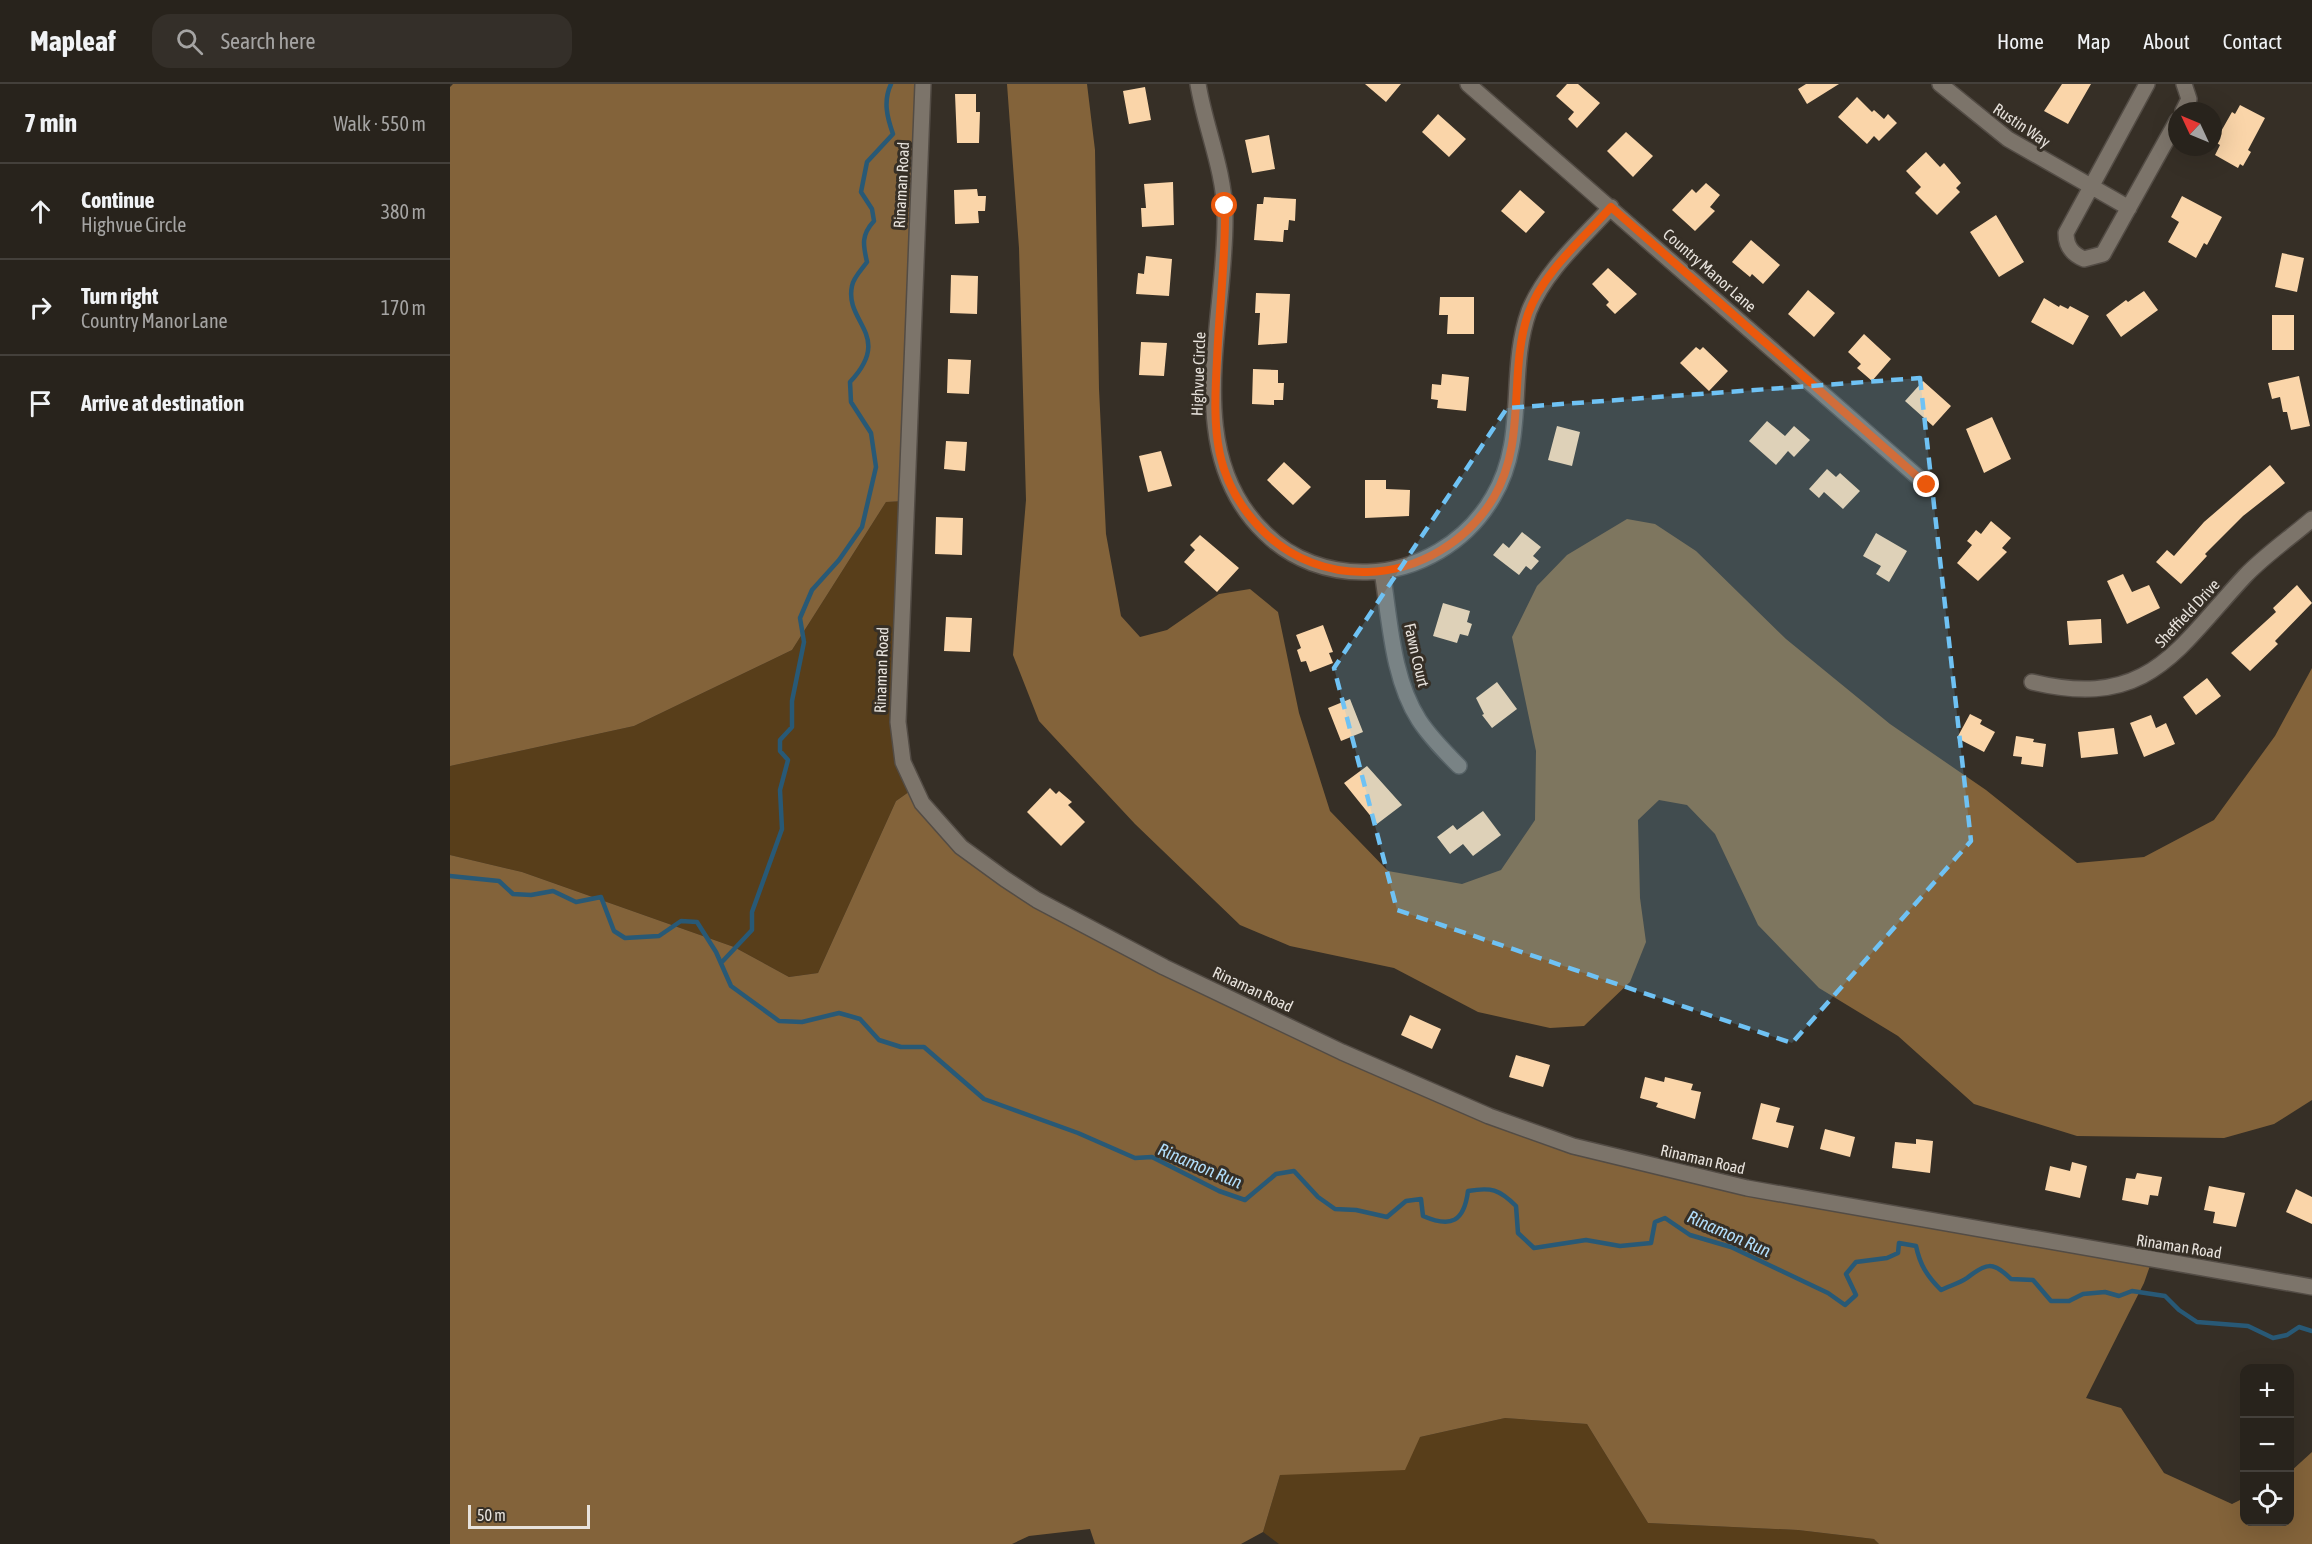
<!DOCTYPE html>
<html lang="en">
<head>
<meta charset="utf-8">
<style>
  :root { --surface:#28231c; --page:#342f29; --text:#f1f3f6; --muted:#a5a4a3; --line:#44403b }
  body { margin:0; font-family:"Asap Condensed",sans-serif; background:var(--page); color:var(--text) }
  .controls { position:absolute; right:18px; bottom:18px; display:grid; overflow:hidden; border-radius:12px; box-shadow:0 6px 24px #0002 }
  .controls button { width:54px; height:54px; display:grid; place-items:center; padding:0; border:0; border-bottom:2px solid var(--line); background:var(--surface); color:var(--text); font:30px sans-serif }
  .compass { position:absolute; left:1718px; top:18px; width:54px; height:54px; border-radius:50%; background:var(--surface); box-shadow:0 6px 24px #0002; rotate:314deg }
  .scale { position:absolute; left:18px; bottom:15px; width:122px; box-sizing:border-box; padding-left:6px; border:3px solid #e8e3dd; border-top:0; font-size:16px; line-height:21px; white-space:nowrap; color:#e8e3dd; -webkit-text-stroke:4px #362f26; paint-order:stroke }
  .stop { position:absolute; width:18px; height:18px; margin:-14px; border:4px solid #ea580c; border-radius:50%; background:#fff }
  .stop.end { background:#ea580c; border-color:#fff; box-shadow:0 2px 6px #0008 }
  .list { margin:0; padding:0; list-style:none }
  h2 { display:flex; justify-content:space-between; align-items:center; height:78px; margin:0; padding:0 24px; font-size:26px }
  h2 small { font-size:20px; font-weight:400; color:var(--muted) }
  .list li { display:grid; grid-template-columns:39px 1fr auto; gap:18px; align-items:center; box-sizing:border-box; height:96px; padding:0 24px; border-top:2px solid var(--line) }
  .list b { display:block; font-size:22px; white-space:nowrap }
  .list p { margin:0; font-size:20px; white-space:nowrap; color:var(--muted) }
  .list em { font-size:20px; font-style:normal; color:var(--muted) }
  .icon { flex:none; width:33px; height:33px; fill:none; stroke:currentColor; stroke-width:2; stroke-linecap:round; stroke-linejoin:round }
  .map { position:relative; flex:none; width:1862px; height:1460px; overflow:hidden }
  header { display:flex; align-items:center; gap:36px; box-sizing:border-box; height:84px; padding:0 30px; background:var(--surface); border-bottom:2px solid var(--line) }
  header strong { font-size:28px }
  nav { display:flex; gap:33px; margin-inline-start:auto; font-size:21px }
  .search { width:420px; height:54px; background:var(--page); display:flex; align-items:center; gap:15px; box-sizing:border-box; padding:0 21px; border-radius:18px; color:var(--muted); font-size:22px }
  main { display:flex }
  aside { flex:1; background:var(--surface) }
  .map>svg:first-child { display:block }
  .green { fill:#583e1a }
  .forest { fill:#83633a }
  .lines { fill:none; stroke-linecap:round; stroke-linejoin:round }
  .stream { stroke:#285976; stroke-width:4.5 }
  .building { fill:#fad5a9 }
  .minor-casing { stroke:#534c45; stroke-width:18 }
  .tertiary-casing { stroke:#534c45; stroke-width:18 }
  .minor { stroke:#7c746a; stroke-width:15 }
  .tertiary { stroke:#7c746a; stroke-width:15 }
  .route { stroke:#ea580c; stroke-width:8 }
  .marked { fill:#6fc2f4; fill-opacity:0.2; stroke:#6fc2f4; stroke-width:4.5; stroke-dasharray:12 8; stroke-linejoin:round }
  .labels { text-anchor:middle; stroke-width:6; stroke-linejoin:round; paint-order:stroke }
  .street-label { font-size:16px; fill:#e8e3dd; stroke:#362f26 }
  .water-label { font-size:18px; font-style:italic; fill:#b1ddfa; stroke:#362f26 }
</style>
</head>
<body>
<header>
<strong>Mapleaf</strong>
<div class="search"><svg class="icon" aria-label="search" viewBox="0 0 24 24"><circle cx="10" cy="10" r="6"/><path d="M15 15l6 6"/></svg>Search here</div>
<nav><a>Home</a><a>Map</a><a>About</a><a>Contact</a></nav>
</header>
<main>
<aside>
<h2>7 min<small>Walk · 550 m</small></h2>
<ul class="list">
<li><svg class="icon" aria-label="ahead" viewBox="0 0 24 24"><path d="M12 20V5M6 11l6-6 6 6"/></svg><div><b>Continue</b><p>Highvue Circle</p></div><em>380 m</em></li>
<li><svg class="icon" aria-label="right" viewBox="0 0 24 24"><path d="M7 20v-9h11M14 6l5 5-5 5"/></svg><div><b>Turn right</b><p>Country Manor Lane</p></div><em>170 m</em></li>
<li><svg class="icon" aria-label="arrive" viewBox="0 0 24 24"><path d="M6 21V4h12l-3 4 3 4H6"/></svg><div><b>Arrive at destination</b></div></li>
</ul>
</aside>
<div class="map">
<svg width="1862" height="1460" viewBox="0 0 1862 1460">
  <rect width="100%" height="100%" fill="#362f26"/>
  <!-- green -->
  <path class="green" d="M455 417 448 638 463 705 446 717 368 889 339 893 284 863 72 788 0 771V682L184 642 342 566 436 418Z
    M1055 1334 1137 1340 1198 1439 1348 1446 1424 1455 1429 1460H829L813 1448 830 1391 970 1353Z"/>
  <!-- forest -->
  <path class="forest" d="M3 0H473L455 417 436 418 342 566 184 642 0 682V3Z
    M557 0H637L645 66 649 305 656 450 671 532 690 553 717 546 769 510 800 505 828 528 849 629 880 727 938 787 1012 800 1051 786 1085 736 1086 667 1062 553 1087 502 1117 471 1177 435 1205 440 1246 467 1336 555 1440 640 1536 706 1627 779 1694 773 1764 736 1825 652 1862 584V1016L1824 1040 1774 1054 1627 1052 1524 1020 1448 952 1369 904 1308 841 1265 750 1237 721 1209 716 1188 736 1190 814 1196 858 1180 898 1134 942 1100 944 1028 928 944 884 840 862 790 841 685 740 589 637 563 571 576 416 569 164Z
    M463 705 493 746 587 816 1039 1032 1257 1095 1702 1176 1694 1199 1636 1314 1671 1324 1714 1389 1782 1420 1794 1414V1438H1840V1388L1862 1368V1460H1429L1424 1455 1348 1446 1198 1439 1137 1340 1055 1334 970 1353 955 1386 830 1391 813 1448 791 1460H645L640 1445 579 1452 562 1460H0V771L72 788 284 863 339 893 368 889 446 717Z"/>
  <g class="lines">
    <!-- stream -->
    <path class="stream" d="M0 792 49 797 63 810 81 811 103 807 126 818 151 813 164 847 175 854 209 852 231 837 247 838 266 868 281 902 329 937 352 938 389 929 410 935 429 956 451 963H474L534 1015 628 1049 685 1074 702 1073 769 1107 795 1116 826 1090 844 1087 868 1113 885 1125 906 1126 937 1133 956 1117 971 1115 973 1132C1001 1144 1014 1138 1018 1107 1041 1103 1049 1105 1066 1122L1068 1149 1084 1164 1136 1156 1170 1162 1201 1159 1205 1138 1215 1134 1240 1151 1281 1163 1378 1209 1395 1221 1406 1211 1396 1190 1406 1178 1437 1174 1448 1169 1449 1159 1466 1162C1470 1181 1477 1192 1491 1206 1499 1202 1510 1199 1517 1194 1536 1179 1543 1177 1561 1195L1583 1196 1601 1217H1619L1633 1210 1655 1208 1669 1212 1682 1207 1715 1212 1729 1226 1747 1238 1798 1242 1823 1254 1837 1251 1849 1243 1862 1247
      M271 879 302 846V828L332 745 330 706 338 676 330 667V656L342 643V617L354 558 350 534 362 506 389 476 412 443 426 383 421 349 401 318 400 298C444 251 394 239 402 202 403 194 412 185 417 178 413 161 411 151 424 137L422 125 411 108 417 78 443 50C437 33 433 17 441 0"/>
  </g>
  <!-- building -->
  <path class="building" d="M915 0H951L936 18Z
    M1117 0H1128L1150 19 1127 44 1118 35 1124 28 1106 12Z
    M1356 0H1389L1357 20 1348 5Z
    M1612 0H1641L1618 40 1594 27Z
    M695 3 701 36 679 40 673 7Z
    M505 10H526V28H530L529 59H507Z
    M1407 13 1422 28 1424 26 1434 35 1438 30 1447 39 1429 57 1424 52 1417 60 1388 33Z
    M1790 21 1815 34 1798 66 1801 68 1793 82 1790 80 1788 84 1765 71 1770 61 1765 58 1782 28 1785 30Z
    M988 30 1016 55 999 73 972 48Z
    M1176 48 1203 72 1183 93 1157 67Z
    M819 51 825 85 802 89 795 56Z
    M1476 68 1490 83 1494 79 1511 99 1506 104 1510 108 1487 131 1465 109 1471 103 1456 87Z
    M723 98 724 141 692 143 691 124H696L694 100Z
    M1256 99 1270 111 1260 123 1265 127 1245 147 1222 126 1242 105 1246 109Z
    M527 105 528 112H536L535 127H528L529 139 505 140 504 106Z
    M1070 106 1095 128 1076 149 1051 127Z
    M1732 112 1772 133 1757 161 1754 159 1746 174 1718 158 1729 138 1721 133Z
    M814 113 846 115 845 137 839 136 838 146H834L833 158 804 156 807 120H813Z
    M1546 131 1574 178 1549 193 1520 148Z
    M1301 156 1330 181 1313 200 1302 190 1300 193 1282 178Z
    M1832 169 1854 174 1847 208 1825 203Z
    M696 172 722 175 719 212 686 210 688 189 694 190Z
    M1158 184 1187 210 1165 230 1156 221 1159 218 1142 200Z
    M501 191 528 192 527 230 500 229Z
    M1358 206 1385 229 1364 253 1338 230Z
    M1694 207 1708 226 1671 253 1656 231 1676 216 1678 218Z
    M806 209 840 210 837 259 808 261 810 229H805Z
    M990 213H1024V250H997L998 231H989Z
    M1594 214 1609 223 1610 221 1618 225 1620 222 1639 232 1623 261 1581 238Z
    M1822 231H1844V266H1822Z
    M1414 250 1441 275 1422 297 1407 284 1411 280 1398 268Z
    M691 258 717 259 714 292 689 291Z
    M1246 263 1250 266 1253 263 1278 287 1259 307 1230 279Z
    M498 275 521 276 519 310 497 309Z
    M803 285 828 286V299H834L833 316H824V321L802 320Z
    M992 290 1019 293 1016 327 987 324 988 316 981 315 982 300 991 301Z
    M1849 292 1860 342 1841 346 1837 328H1833L1830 313 1822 315 1818 299Z
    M1473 297 1501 322 1483 342 1455 317Z
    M1542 333 1561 375 1534 389 1516 345Z
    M1317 337 1335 352 1344 342 1360 356 1344 373 1338 367 1326 381 1299 357Z
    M1107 342 1130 348 1122 382 1098 376Z
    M496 357 517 358 515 387 494 385Z
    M711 367 722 402 698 408 689 372Z
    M834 378 861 403 843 421 817 396Z
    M1820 381 1835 399 1793 432 1755 470 1757 472 1731 500 1706 478 1717 466 1724 472 1754 438Z
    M1377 385 1386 393 1390 389 1410 407 1393 425 1374 408 1369 414 1359 405Z
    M915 396H936V405L960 406 959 432 915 434Z
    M486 433 513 434 512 471 485 470Z
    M1541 437 1561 454 1552 464 1557 468 1528 497 1507 479 1522 461 1517 457 1526 446 1531 450Z
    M1072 448 1091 463 1083 472 1089 477 1081 486 1076 482 1069 491 1043 471 1053 459 1059 464Z
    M1426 449 1457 467 1439 498 1426 490 1431 482 1413 472Z
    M750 451 789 484 767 508 734 478 745 466 740 461Z
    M1673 490 1682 508 1699 501 1710 524 1677 540 1657 497Z
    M1847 501 1862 519 1825 557 1828 560 1800 587 1781 569 1826 528 1823 524Z
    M993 519 1020 527 1017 538 1022 540 1018 552 1010 550 1007 559 983 552Z
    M496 533 522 534 520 568 494 567Z
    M1651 535 1652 559 1619 561 1617 537Z
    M873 541 883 568 879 569 883 579 860 588 856 577 851 578 847 566 851 564 846 551Z
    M1757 594 1771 612 1746 631 1733 613Z
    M1047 598 1067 625 1042 644 1032 631 1034 630 1026 614Z
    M900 615 913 648 891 657 878 624Z
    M1520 630 1532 636 1530 640 1545 648 1534 668 1507 654Z
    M1701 631 1706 644 1716 639 1725 660 1694 673 1680 639Z
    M1664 644 1668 670 1631 674 1628 648Z
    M1566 652 1584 655 1583 658 1596 660 1593 683 1571 680 1572 673 1563 672Z
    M917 682 952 721 927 740 894 699Z
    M600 704 606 710 609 707 622 718 618 721 635 738 611 762 577 728Z
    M1033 727 1051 751 1023 772 1013 760 1000 770 987 753 1003 741 1007 746Z
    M960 931 991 945 982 965 951 951Z
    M1066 971 1100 981 1093 1003 1059 993Z
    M1195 993 1214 998 1215 993 1243 1000 1241 1006 1251 1008 1245 1035 1206 1023 1208 1019 1190 1014Z
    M1311 1019 1330 1024 1326 1038 1344 1042 1338 1064 1302 1055Z
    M1375 1045 1405 1053 1400 1073 1370 1065Z
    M1466 1055 1483 1057 1480 1089 1442 1084 1445 1058 1466 1060Z
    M1622 1078 1637 1082 1630 1114 1595 1106 1600 1082 1620 1087Z
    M1687 1089 1712 1093 1708 1112 1700 1111 1698 1121 1672 1116 1676 1094 1685 1095Z
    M1759 1102 1795 1109 1786 1143 1763 1139 1765 1128 1754 1126Z
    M1846 1105 1862 1113V1140L1836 1128Z"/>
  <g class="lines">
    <!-- minor casing -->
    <g class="minor-casing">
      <path id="minor" d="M748 0C755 43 774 85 775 130 777 235 729 367 815 449 842 476 879 489 917 488 968 487 1017 458 1043 413 1078 355 1057 288 1079 227 1095 187 1132 155 1161 123
        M1018 0 1477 401
        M1490 0 1558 55 1679 124
        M1697 0 1616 149C1616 162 1622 170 1634 175L1653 170 1727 37
        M1733 27 1739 15 1734 0
        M932 487C940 536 942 594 969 636 980 653 995 668 1009 682
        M1582 598C1699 626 1726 566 1795 492 1815 471 1840 454 1862 435"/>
    </g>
    <!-- tertiary casing -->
    <g class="tertiary-casing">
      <path id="tertiary" d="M473 0 448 638 453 678 472 719 511 763 555 795 587 816 714 883 892 968 1039 1032 1123 1062 1297 1104 1862 1203"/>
    </g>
    <!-- minor -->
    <use href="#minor" class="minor"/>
    <!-- tertiary -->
    <use href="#tertiary" class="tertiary"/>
  </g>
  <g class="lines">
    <!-- route -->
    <path class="route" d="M775 122C776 173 769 225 767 276 763 345 762 397 815 449 842 475 879 489 917 488 969 487 1018 457 1044 413 1077 356 1058 290 1078 230 1093 188 1132 156 1161 123L1477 401"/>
  </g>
  <!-- marked area -->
  <path class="marked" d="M1470 294 1521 757 1342 959 947 826 884 584 1057 324Z"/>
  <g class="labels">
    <!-- street labels -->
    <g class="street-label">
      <text transform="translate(1572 41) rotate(34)" y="6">Rustin Way</text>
      <text transform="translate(451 101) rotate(-87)" y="6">Rinaman Road</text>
      <text transform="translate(1260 186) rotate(41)" y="6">Country Manor Lane</text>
      <text transform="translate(748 290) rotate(-88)" y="6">Highvue Circle</text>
      <text transform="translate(1737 529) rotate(-47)" y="6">Sheffield Drive</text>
      <text transform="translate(967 571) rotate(77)" y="6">Fawn Court</text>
      <text transform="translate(431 586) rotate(-88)" y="6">Rinaman Road</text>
      <text transform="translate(803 905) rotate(25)" y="6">Rinaman Road</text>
      <text transform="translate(1253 1075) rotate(13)" y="6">Rinaman Road</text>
      <text transform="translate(1729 1162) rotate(9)" y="6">Rinaman Road</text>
    </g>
    <!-- water labels -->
    <g class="water-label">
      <text transform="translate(750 1082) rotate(23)" y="6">Rinamon Run</text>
      <text transform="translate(1279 1150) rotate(24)" y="6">Rinamon Run</text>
    </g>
  </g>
</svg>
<div class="controls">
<button>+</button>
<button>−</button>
<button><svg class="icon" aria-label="locate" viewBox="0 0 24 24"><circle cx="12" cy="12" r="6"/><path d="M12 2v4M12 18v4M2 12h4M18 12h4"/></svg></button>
</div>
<svg class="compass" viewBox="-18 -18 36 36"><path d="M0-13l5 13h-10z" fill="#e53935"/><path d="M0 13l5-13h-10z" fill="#a5a4a3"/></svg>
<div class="scale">50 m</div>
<div class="stop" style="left:775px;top:122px"></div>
<div class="stop end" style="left:1477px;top:401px"></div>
</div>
</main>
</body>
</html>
